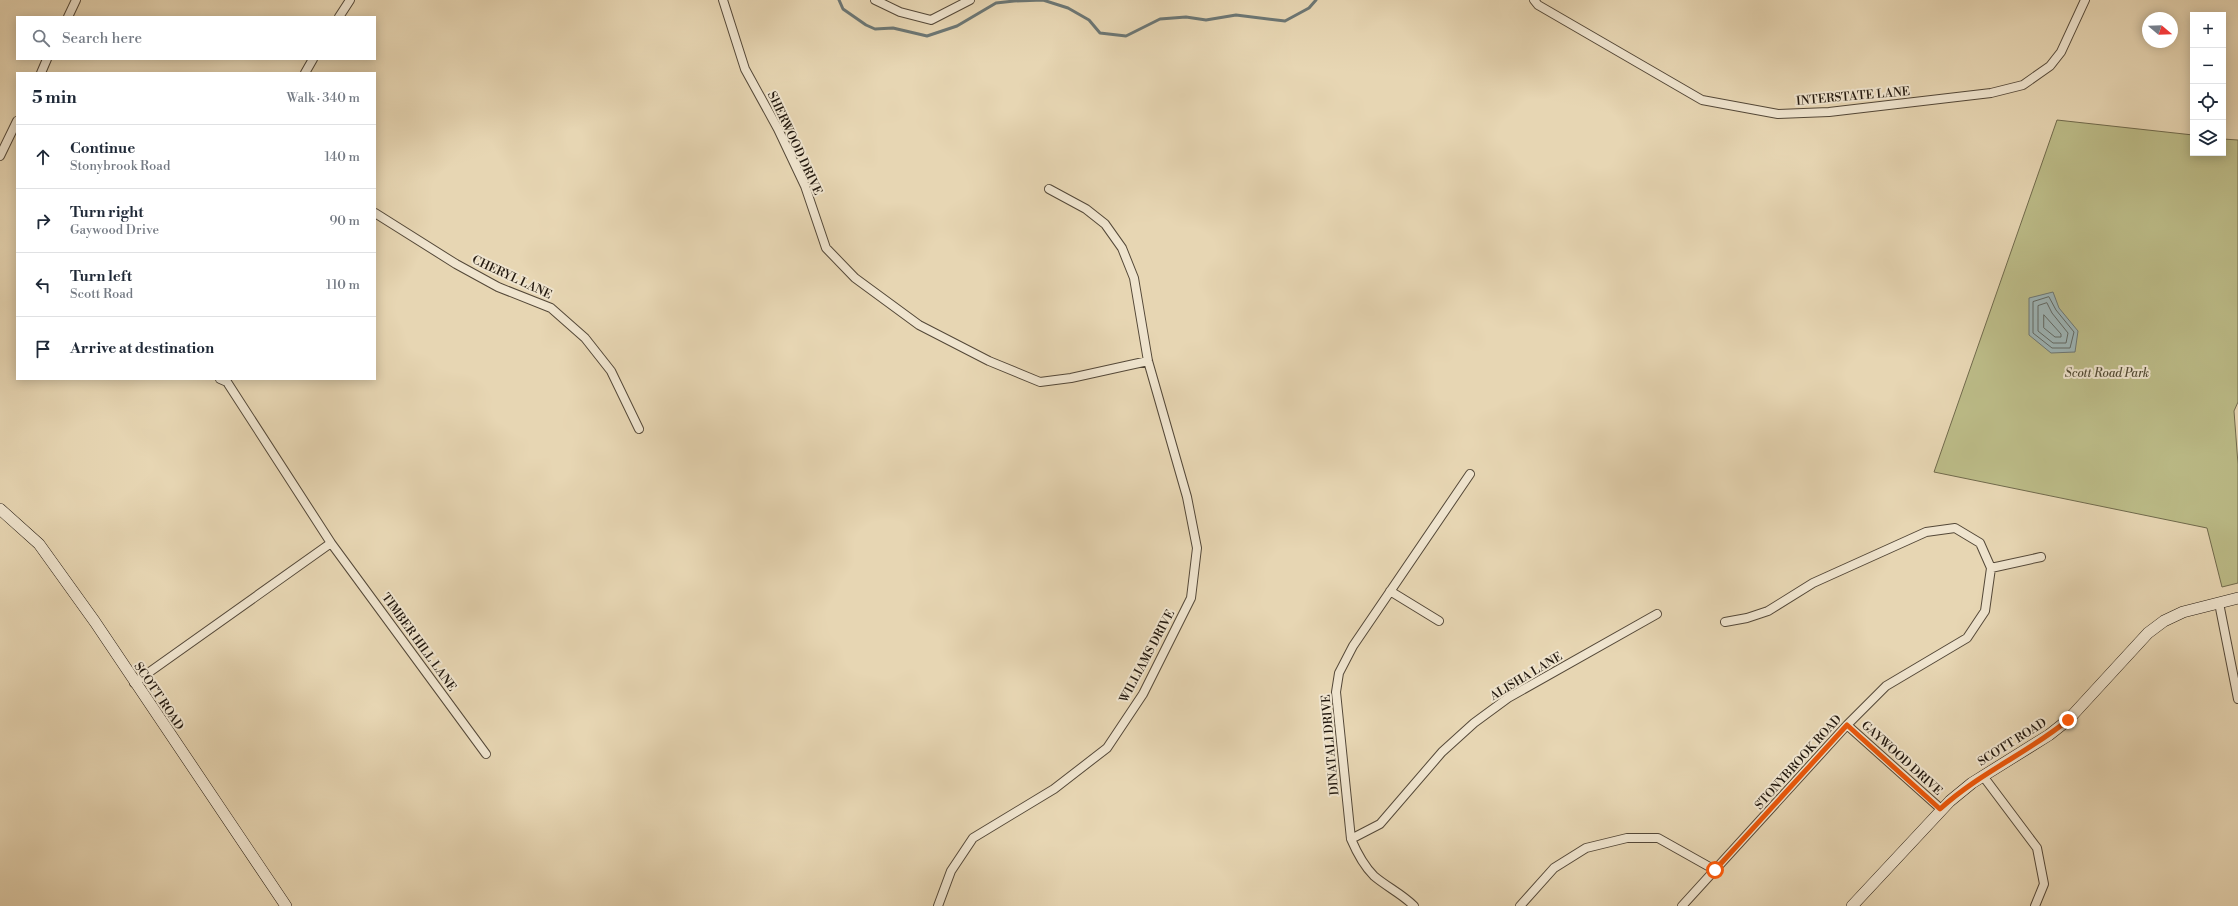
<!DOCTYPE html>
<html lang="en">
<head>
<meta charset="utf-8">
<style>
  :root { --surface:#fff; --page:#f2f2f3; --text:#1f2937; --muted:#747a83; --line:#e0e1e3 }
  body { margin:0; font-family:"Libre Bodoni",serif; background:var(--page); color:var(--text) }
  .controls { position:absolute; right:12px; top:12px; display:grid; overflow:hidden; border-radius:0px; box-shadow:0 2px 10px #0003 }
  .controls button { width:36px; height:36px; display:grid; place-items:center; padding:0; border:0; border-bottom:1px solid var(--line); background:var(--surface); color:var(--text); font:20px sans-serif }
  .compass { position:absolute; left:2142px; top:12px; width:36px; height:36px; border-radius:50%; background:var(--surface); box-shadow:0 2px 10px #0003; rotate:109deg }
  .stop { position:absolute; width:12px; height:12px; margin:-9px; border:3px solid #ea580c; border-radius:50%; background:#fff }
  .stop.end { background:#ea580c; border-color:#fff; box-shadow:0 1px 4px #0008 }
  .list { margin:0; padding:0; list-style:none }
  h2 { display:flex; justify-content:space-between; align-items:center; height:52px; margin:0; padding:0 16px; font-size:17px }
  h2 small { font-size:13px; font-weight:400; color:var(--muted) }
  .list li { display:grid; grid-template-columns:26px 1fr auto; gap:12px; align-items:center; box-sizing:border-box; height:64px; padding:0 16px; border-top:1px solid var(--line) }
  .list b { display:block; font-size:15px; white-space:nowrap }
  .list p { margin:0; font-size:13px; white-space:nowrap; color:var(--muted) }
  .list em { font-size:13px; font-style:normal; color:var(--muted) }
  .icon { flex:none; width:22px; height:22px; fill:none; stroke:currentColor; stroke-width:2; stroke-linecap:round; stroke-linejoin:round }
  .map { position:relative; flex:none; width:2238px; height:906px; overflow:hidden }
  .search { position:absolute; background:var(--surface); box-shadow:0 2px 10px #0003; left:16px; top:16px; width:360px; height:44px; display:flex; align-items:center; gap:10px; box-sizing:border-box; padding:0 14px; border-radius:0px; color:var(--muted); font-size:15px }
  .panel { position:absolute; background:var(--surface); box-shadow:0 2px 10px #0003; left:16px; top:72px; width:360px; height:308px; border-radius:0px }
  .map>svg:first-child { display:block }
  .green { fill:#bcbc88; stroke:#706a4c }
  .water { fill:#9db6b9; stroke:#6c7775 }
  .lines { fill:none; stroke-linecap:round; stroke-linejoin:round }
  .shore { stroke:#606864; stroke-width:1 }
  .stream { stroke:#6c7775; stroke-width:3 }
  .street-casing { stroke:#544838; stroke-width:10 }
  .secondary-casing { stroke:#23190f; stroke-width:12 }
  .street { stroke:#efe4ce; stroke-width:8 }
  .secondary { stroke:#efe4ce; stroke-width:11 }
  .route { stroke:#ea580c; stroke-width:5 }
  .labels { text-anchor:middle; stroke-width:4; stroke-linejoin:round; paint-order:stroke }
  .street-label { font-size:12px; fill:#23190f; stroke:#efe4ce }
  .park-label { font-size:12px; font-style:italic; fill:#514a33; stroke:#efe4ce }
</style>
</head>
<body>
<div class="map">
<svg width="2238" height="906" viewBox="0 0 2238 906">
  <rect width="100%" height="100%" fill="#e7d6b3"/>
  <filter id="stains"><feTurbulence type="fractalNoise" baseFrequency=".005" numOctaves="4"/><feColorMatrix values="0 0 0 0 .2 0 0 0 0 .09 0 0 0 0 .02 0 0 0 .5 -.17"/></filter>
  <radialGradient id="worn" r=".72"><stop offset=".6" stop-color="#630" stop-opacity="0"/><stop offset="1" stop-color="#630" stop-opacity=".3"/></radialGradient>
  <!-- green -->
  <path class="green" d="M2057 120 2193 135V153H2223V139L2238 140V402L2234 411 2238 464V583L2222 587 2207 528 1934 472Z"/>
  <!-- water -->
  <path class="water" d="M2053 292 2059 308 2078 331 2075 352 2051 353 2029 335V298Z"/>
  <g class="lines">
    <!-- shore -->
    <path class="shore" d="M2049 297 2056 310 2074 332 2070 348H2052L2033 333V302Z
      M2047 303 2052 313 2068 333 2066 343H2053L2038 331V306Z
      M2044 315 2061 334V337H2055L2044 328Z"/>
    <!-- stream -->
    <path class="stream" d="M839 0 843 9 866 25 875 29 893 28 927 36 957 26 996 3 1014 1 1043 0 1068 8 1089 20 1100 33 1126 36 1160 19 1186 17 1206 20 1236 15 1285 21 1309 8 1316 0"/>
    <!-- street casing -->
    <g class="street-casing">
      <path id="street" d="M723 0 745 69 778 129 805 186 826 248 855 278 919 325 989 361 1040 382 1071 378 1148 361
        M875 0 900 12 931 20 970 0
        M1534 0 1538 5 1702 100 1778 114 1829 112 1991 93 2023 85 2050 66 2061 52 2085 0
        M68 17 76 0
        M339 17 350 0
        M41 73 47 59
        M305 73 313 59
        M0 156 17 121
        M375 213 456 264 498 287 551 308 585 338 611 371 639 429
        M220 379 227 382 331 543 486 754
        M1991 568 2041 557
        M1390 591 1439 621
        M2219 603 2238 699
        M134 683 331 543
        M1847 725 1941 809
        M1983 776 2037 848 2044 884 2035 906
        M1351 839 1380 824 1442 752 1474 723 1508 698 1657 614
        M938 906 951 871 973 838 1054 789 1107 748 1143 694 1191 598 1197 548 1187 497 1148 361 1134 278 1122 248 1105 224 1086 209 1049 189
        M1414 906C1402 894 1387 887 1374 876 1363 865 1357 853 1351 839L1336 692 1339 673 1353 646 1470 474
        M1520 906 1554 868 1586 848 1627 838H1658L1715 870
        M1682 906 1847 725 1886 686 1967 638 1985 611 1991 568 1980 543 1955 528 1926 532 1813 583 1768 611 1747 618 1725 622"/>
    </g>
    <!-- secondary casing -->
    <g class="secondary-casing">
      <path id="secondary" d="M0 509 39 544 95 622 286 906
        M1852 906 1950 801 1972 783 2049 735 2068 720 2148 633 2164 621 2183 612 2238 598"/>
    </g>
    <!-- street -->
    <use href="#street" class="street"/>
    <!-- secondary -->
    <use href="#secondary" class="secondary"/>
  </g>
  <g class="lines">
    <!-- route -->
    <path class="route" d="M1715 870 1847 725 1940 809C1979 773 2028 753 2068 720"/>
  </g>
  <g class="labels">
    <!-- street labels -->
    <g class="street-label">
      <text transform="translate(1853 96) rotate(-5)" y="4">INTERSTATE LANE</text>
      <text transform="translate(795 143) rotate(65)" y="4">SHERWOOD DRIVE</text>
      <text transform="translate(512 277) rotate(25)" y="4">CHERYL LANE</text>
      <text transform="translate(419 642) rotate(54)" y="4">TIMBER HILL LANE</text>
      <text transform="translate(1147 656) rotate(-62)" y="4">WILLIAMS DRIVE</text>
      <text transform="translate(1526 676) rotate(-31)" y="4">ALISHA LANE</text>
      <text transform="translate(159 696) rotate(56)" y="4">SCOTT ROAD</text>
      <text transform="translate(2012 742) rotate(-32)" y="4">SCOTT ROAD</text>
      <text transform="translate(1330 745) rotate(-95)" y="4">DINATALI DRIVE</text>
      <text transform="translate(1902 758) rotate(42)" y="4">GAYWOOD DRIVE</text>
      <text transform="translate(1798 762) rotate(-48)" y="4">STONYBROOK ROAD</text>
    </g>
    <!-- park labels -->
    <g class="park-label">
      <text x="2107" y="377">Scott Road Park</text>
    </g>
  </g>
  <rect width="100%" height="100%" filter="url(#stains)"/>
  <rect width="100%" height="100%" fill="url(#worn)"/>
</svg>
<div class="controls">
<button>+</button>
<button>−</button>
<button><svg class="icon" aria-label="locate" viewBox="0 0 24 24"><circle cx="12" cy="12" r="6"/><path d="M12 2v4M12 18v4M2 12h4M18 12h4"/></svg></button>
<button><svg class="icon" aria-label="layers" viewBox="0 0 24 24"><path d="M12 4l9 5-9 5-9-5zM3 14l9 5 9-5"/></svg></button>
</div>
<svg class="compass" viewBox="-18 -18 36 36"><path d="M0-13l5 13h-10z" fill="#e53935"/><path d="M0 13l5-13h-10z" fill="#747a83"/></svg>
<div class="stop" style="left:1715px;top:870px"></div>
<div class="stop end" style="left:2068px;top:720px"></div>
<div class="search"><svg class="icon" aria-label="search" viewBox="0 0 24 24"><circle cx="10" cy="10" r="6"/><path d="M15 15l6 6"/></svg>Search here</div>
<section class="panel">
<h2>5 min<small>Walk · 340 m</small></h2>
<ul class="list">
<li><svg class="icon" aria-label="ahead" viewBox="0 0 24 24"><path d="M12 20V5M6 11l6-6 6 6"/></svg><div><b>Continue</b><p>Stonybrook Road</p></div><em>140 m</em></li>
<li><svg class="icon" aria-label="right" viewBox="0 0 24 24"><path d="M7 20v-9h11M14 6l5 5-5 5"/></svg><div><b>Turn right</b><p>Gaywood Drive</p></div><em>90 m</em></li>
<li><svg class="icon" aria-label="left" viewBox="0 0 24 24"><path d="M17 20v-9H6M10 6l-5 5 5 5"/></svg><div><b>Turn left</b><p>Scott Road</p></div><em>110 m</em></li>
<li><svg class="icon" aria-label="arrive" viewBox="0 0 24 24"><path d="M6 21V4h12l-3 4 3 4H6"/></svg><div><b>Arrive at destination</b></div></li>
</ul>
</section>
</div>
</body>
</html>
